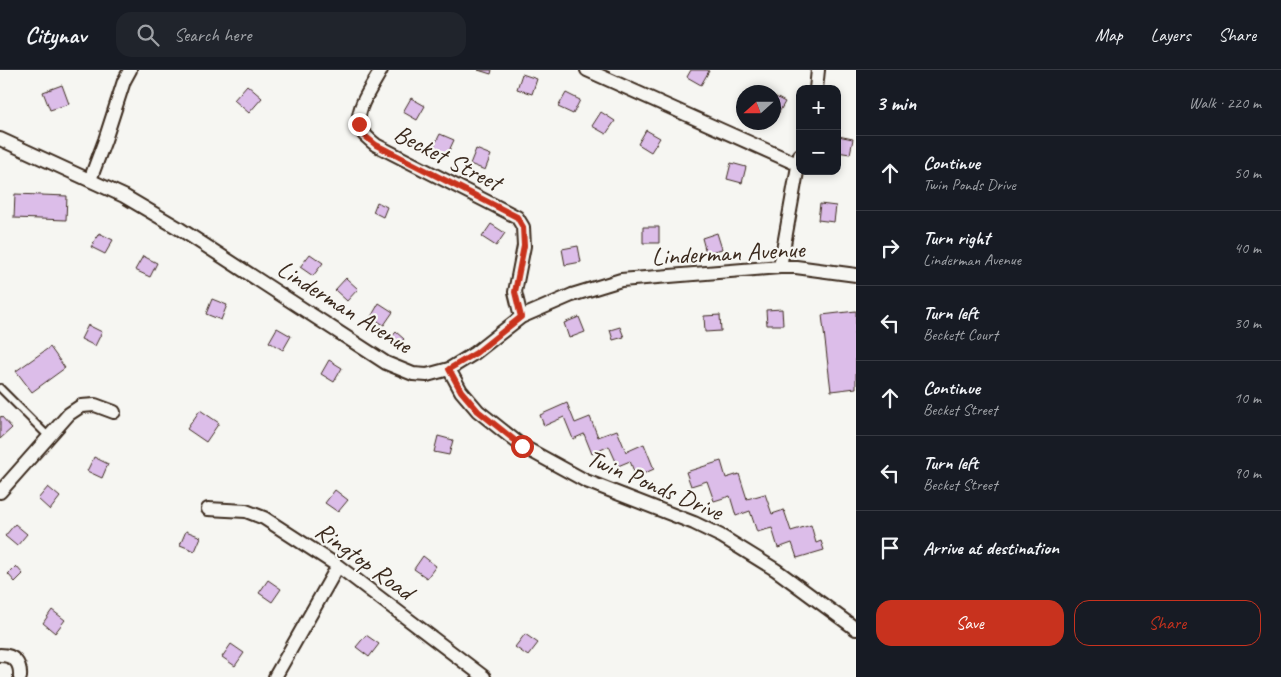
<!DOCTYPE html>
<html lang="en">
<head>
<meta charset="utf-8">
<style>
  :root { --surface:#171b24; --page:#20242c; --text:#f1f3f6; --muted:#9ea1a6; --line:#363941; --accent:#c8321e }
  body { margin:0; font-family:Caveat,sans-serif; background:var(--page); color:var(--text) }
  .controls { position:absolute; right:15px; top:15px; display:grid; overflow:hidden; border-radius:10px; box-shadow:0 2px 8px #0003 }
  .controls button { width:45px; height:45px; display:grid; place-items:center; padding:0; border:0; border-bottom:1px solid var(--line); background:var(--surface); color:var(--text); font:25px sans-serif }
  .compass { position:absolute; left:736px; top:15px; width:45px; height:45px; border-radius:50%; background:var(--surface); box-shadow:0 2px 8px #0003; rotate:249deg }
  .stop { position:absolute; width:15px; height:15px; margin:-11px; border:4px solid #c8321e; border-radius:50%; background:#fff }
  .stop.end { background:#c8321e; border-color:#fff; box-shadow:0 1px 5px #0008 }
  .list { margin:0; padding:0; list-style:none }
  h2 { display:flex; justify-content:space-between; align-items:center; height:65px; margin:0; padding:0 20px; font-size:21px }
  h2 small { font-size:16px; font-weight:400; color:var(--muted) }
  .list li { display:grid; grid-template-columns:32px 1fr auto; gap:15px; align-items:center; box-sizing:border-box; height:75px; padding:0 20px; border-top:1px solid var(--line) }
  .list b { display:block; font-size:19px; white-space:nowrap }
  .list p { margin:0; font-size:16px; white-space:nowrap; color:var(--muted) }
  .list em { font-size:16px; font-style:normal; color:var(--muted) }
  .actions { display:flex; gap:10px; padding:15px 20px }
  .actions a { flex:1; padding:11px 0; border:1px solid var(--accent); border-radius:15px; text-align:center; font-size:18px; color:var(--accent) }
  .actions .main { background:var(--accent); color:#fff }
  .icon { flex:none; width:28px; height:28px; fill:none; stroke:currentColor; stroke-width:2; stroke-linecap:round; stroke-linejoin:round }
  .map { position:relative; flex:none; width:856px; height:607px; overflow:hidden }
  header { display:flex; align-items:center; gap:30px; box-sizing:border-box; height:70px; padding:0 25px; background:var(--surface); border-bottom:1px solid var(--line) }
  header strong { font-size:24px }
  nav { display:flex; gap:28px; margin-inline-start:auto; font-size:18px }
  .search { width:350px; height:45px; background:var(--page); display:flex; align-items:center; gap:12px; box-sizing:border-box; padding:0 18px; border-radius:15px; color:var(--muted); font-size:19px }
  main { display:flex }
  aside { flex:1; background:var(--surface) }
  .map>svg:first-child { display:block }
  .building { fill:#dcbde9; stroke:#3b2a1e }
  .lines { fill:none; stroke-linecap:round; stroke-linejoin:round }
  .lane-casing { stroke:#3b2a1e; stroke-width:10 }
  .street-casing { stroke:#3b2a1e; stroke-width:16 }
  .lane { stroke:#f6f6f2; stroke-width:6 }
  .street { stroke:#f6f6f2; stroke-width:12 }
  .route { stroke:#c8321e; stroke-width:6 }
  .labels { text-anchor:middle; stroke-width:4.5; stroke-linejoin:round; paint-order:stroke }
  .street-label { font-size:25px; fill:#3b2a1e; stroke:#f6f6f2 }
</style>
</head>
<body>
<header>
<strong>Citynav</strong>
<div class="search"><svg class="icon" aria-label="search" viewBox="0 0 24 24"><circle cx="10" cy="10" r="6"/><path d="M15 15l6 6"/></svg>Search here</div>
<nav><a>Map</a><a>Layers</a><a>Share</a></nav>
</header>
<main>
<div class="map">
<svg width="856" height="607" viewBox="0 0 856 607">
  <rect width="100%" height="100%" fill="#f6f6f2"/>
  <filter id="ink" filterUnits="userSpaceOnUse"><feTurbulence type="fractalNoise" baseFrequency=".02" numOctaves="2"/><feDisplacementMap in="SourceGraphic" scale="10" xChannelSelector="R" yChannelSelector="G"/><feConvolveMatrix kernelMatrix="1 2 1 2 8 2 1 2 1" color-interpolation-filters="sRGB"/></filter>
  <g filter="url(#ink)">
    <!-- building -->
    <path class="building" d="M478 0H492L491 4Z
      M691 0H707L709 1 701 15 687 7Z
      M522 4 537 9 532 24 517 19Z
      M62 15 69 34 50 40 43 22Z
      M247 15 262 28 249 43 234 30Z
      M566 23 580 30 573 44 558 37Z
      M774 26 785 32 777 46 774 44Z
      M411 28 425 36 417 50 403 42Z
      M601 42 615 51 606 64 592 56Z
      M646 60 660 68 651 82 638 74Z
      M440 64 454 70 447 85 433 78Z
      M838 66 853 69 850 84 837 82Z
      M476 79 491 85 485 100 470 94Z
      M731 93 746 97 742 113 727 109Z
      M15 124 67 126 66 150 14 148Z
      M377 132 387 137 383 147 373 142Z
      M820 134 836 136 834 152 818 150Z
      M491 154 505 163 496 176 482 167Z
      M643 157H659V173H643Z
      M99 163 113 170 105 184 91 177Z
      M717 163 722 179 706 183 702 168Z
      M578 176 581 192 565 195 562 179Z
      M310 184 323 193 313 206 300 197Z
      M143 186 157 193 150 207 135 200Z
      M346 208 358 219 347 231 335 220Z
      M212 229 227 235 221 250 206 244Z
      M379 233 393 242 384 255 371 247Z
      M782 239 783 255H767L766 240Z
      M856 241V262H854L856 277V318L831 321 822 245Z
      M720 245 721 261 705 262 704 246Z
      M579 247 585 262 569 268 564 253Z
      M88 255 102 262 95 276 81 269Z
      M620 257 624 267 613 270 610 260Z
      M277 258 291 266 283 280 269 272Z
      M396 262 404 269 397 278 389 270Z
      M50 277 65 298 32 322 16 301Z
      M329 290 342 298 334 312 321 304Z
      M567 333 575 353 590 347 598 367 617 360 626 382 644 374 654 399 636 407 630 391 618 396 609 376 592 384 584 364 573 369 564 347 544 356 540 345Z
      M200 340 219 353 206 372 187 359Z
      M1 346 12 358 0 369V348Z
      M438 366 453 370 449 385 434 382Z
      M94 387 108 394 102 408 87 401Z
      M721 391 726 408 739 404 747 429 765 424 772 444 784 440 791 461 811 455 816 473 821 471 824 480 797 488 792 473 778 478 772 458 757 462 750 441 736 446 730 426 714 431 707 411 691 416 686 402Z
      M48 417 60 427 50 440 38 429Z
      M335 420 348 430 338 442 325 433Z
      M15 454 27 464 17 476 5 466Z
      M186 461 201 467 195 481 180 475Z
      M423 486 436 496 427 508 414 499Z
      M16 496 23 504 15 512 8 504Z
      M268 510 281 519 272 532 259 523Z
      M52 540 65 550 55 563 43 553Z
      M525 564 538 573 528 586 515 577Z
      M366 565 379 574 369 587 356 577Z
      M231 574 244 583 235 596 222 587Z"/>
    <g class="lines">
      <!-- lane casing -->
      <g class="lane-casing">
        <path id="lane" d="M0 318 49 367"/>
      </g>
      <!-- street casing -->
      <g class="street-casing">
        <path id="street" d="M381 0C374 14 356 37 359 54 360 63 369 69 376 75L517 147 523 157 524 176 515 222 521 247
          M587 0 797 94
          M816 19 818 0
          M0 69 124 126 180 159 386 293 413 304 427 305 449 299 475 283 521 247 572 225 621 210 780 197H796L856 205
          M90 110 105 70 124 11 130 0
          M780 197 800 85
          M449 299 461 321 478 341 522 376 586 411 694 453 721 466 776 500 856 559
          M0 422 69 344 81 336 95 335 114 342
          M208 439 246 441 264 448 338 496 484 607
          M0 585C14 585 21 593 20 607
          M275 607 338 496"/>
      </g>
      <!-- lane -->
      <use href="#lane" class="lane"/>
      <!-- street -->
      <use href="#street" class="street"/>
    </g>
  </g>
  <g class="lines" filter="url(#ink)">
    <!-- route -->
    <path class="route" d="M359 54 365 66 376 75 517 147 523 157 524 176 515 222 521 247 476 283 449 299 461 321 478 341 522 376"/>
  </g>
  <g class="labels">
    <!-- street labels -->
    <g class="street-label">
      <text transform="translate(448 87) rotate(27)" y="9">Becket Street</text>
      <text transform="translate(728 182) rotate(-3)" y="9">Linderman Avenue</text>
      <text transform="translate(345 236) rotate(32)" y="9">Linderman Avenue</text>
      <text transform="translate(655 414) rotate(23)" y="9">Twin Ponds Drive</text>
      <text transform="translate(365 490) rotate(36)" y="9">Ringtop Road</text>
    </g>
  </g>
</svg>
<div class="controls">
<button>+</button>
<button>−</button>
</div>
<svg class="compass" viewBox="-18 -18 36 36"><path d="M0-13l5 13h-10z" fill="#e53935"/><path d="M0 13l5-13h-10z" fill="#9ea1a6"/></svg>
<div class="stop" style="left:522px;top:376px"></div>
<div class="stop end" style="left:359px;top:54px"></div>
</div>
<aside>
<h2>3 min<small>Walk · 220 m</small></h2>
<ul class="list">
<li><svg class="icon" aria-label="ahead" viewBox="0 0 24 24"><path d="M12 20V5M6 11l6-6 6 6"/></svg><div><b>Continue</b><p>Twin Ponds Drive</p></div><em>50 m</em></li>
<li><svg class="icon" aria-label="right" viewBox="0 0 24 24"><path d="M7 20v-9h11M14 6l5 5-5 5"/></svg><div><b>Turn right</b><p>Linderman Avenue</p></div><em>40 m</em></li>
<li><svg class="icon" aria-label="left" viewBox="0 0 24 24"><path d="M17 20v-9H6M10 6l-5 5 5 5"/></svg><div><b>Turn left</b><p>Beckett Court</p></div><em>30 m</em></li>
<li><svg class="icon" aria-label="ahead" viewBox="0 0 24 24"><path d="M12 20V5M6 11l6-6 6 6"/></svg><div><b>Continue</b><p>Becket Street</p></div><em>10 m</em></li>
<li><svg class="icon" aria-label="left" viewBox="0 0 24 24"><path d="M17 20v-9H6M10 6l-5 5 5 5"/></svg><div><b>Turn left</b><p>Becket Street</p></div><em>90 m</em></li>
<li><svg class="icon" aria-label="arrive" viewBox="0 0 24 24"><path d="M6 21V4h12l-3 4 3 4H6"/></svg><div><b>Arrive at destination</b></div></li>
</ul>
<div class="actions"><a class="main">Save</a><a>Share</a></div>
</aside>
</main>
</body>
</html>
